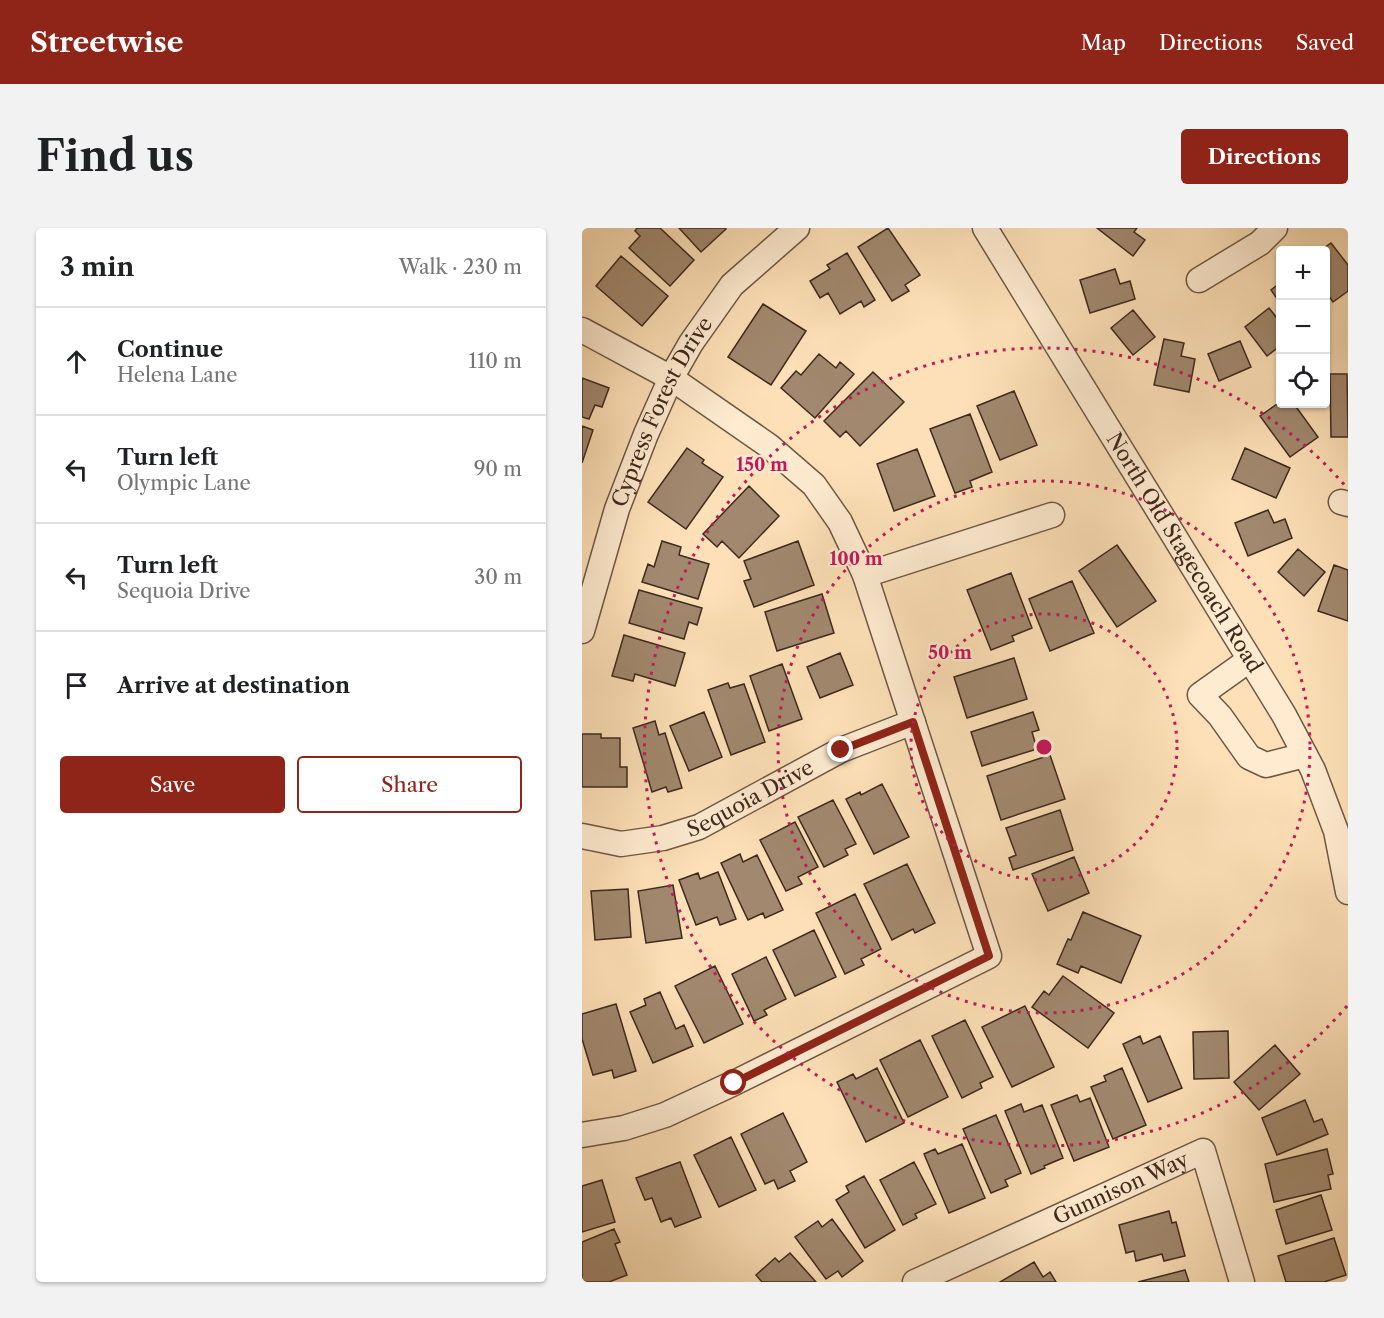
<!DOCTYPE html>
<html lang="en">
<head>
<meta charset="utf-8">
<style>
  :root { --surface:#fff; --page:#f2f2f2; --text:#202124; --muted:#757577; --line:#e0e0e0; --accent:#8f2418 }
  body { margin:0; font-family:"Libre Caslon Text",serif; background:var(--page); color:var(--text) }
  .controls { position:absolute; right:18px; top:18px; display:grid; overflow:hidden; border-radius:6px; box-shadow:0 2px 4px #0004 }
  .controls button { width:54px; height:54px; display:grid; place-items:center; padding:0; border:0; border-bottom:2px solid var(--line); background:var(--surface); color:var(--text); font:30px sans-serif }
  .stop { position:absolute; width:18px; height:18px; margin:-14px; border:4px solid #8f2418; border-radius:50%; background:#fff }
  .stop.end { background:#8f2418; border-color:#fff; box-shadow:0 2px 6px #0008 }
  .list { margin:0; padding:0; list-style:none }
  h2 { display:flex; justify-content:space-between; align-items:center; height:78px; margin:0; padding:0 24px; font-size:26px }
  h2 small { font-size:20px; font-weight:400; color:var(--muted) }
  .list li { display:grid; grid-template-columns:39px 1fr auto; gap:18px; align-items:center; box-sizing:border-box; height:108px; padding:0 24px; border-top:2px solid var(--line) }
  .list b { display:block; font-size:22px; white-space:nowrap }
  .list p { margin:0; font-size:20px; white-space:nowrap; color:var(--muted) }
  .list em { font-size:20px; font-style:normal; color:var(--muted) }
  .actions { display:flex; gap:12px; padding:18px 24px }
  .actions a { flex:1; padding:14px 0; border:2px solid var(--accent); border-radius:6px; text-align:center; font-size:21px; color:var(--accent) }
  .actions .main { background:var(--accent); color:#fff }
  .icon { flex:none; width:33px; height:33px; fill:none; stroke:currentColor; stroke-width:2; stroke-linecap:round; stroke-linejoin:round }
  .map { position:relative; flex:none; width:766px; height:1054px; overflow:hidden; border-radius:6px }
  header { display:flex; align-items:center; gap:36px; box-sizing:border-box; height:84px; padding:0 30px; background:var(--accent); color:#fff }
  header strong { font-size:28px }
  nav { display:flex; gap:33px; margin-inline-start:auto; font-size:21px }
  .intro { display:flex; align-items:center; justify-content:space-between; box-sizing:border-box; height:144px; padding:0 36px }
  h1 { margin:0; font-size:42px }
  .button { padding:15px 27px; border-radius:6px; background:var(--accent); color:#fff; font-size:21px; font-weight:700 }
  main { display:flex; gap:36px; padding:0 36px }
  aside { flex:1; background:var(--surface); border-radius:6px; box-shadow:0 2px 4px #0004 }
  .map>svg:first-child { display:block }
  .building { fill:#a1886e; stroke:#3e291e; stroke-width:1.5 }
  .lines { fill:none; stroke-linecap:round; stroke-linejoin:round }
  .minor-casing { stroke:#6e5744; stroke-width:27 }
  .minor { stroke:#feebd0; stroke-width:24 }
  .route { stroke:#8f2418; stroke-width:8 }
  .ring { fill:none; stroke:#c2185b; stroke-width:3; stroke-dasharray:3 6 }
  .labels { text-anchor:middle; stroke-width:4.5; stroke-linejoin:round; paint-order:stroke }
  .street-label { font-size:21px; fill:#3e291e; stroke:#feebd0 }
  .centre { fill:#c2185b; stroke:#feebd0; stroke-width:3 }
  .ring-label { font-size:18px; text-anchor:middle; font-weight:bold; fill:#c2185b; stroke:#feebd0; stroke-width:4.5; stroke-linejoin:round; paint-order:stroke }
</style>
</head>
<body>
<header>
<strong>Streetwise</strong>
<nav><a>Map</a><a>Directions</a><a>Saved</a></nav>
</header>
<div class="intro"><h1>Find us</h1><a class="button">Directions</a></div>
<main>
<aside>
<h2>3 min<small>Walk · 230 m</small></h2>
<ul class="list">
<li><svg class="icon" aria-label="ahead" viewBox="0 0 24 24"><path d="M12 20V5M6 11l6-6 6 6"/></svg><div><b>Continue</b><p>Helena Lane</p></div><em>110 m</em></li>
<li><svg class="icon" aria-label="left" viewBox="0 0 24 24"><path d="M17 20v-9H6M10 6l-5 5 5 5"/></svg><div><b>Turn left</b><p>Olympic Lane</p></div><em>90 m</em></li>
<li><svg class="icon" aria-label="left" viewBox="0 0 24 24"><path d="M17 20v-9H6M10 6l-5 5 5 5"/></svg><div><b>Turn left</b><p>Sequoia Drive</p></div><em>30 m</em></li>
<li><svg class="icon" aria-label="arrive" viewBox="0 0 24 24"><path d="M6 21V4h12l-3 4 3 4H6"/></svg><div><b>Arrive at destination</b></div></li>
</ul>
<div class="actions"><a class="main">Save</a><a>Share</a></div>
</aside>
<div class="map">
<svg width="766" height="1054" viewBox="0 0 766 1054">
  <rect width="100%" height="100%" fill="#fde0b7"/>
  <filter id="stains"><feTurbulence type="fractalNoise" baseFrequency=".00333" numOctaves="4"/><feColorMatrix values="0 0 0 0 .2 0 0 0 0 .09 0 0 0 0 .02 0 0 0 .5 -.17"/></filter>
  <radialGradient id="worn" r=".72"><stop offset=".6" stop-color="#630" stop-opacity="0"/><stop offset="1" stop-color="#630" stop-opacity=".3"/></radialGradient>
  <!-- building -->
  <path class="building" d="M55 0H78L112 32 88 58 47 20 58 8 53 3Z
    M97 0H143L144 1 119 24Z
    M306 0 338 47 323 57 327 63 310 73 276 19Z
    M515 0H555L552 4 563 12 551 28Z
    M749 15 766 37V63L751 74 744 64V22H739Z
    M265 25 293 72 282 79 279 73 258 86 246 65 238 70 228 53 248 41 245 37Z
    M39 28 86 68 60 98 14 58Z
    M533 41 538 56 548 53 553 71 508 85 498 52Z
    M698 55V75L689 62Z
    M181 76 224 103 189 157 146 129Z
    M687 80 698 94V118L685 128 663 99Z
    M551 82 573 109 551 127 529 100Z
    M582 111 602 115 599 128 613 131 607 164 572 157Z
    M658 113 669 139 637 153 626 126Z
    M237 126 254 140 258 134 272 146 233 190 199 160 214 143 219 147Z
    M291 144 322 174 278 218 264 203 258 209 242 193Z
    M748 146H765L766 209H749Z
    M0 150 27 160 20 179 13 177 7 191 0 189Z
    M432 163 455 217 418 232 395 178Z
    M698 174 712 176 736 209 708 229 678 188Z
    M388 186 410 244 388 253 390 259 373 265 348 201Z
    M0 198 11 202 0 235Z
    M105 220 122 232 120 235 141 249 104 301 66 274Z
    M663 220 708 240 694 270 650 251Z
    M335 221 353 268 312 283 295 236Z
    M167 258 197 288 157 330 140 313 135 319 121 306Z
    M686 282 692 295 703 291 710 310 666 328 653 295Z
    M80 313 99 319 97 327 127 336 116 371 60 354 66 336 72 339Z
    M216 313 232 357 172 379 162 353 169 351 162 333Z
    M535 317 574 373 535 399 497 343Z
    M716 321 743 344 722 368 696 344Z
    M752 337 766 342V393L736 383Z
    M429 345 450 400 430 408 432 413 409 422 385 362Z
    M490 353 512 405 468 423 447 371Z
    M57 362 120 380 115 397 107 394 102 411 47 395Z
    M240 366 252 405 195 423 183 384Z
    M42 407 103 425 93 458 53 446 51 453 30 448Z
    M258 425 271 457 238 470 225 439Z
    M432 430 445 471 385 490 372 449Z
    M200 436 220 491 187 503 168 448Z
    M146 455 148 460 162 456 183 514 149 527 126 462Z
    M122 484 140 529 107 543 88 498Z
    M451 484 457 502 450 504 455 521 400 538 389 504Z
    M73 493 77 507 83 505 100 560 86 564 84 559 70 564 51 500Z
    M0 506H19V510H38V539H45V559H0Z
    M468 527 483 571 419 592 405 548Z
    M300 556 327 609 292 626 264 571 278 564 279 567Z
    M251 572 274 616 263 621 266 627 242 639 216 589Z
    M478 582 491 622 431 642 427 630 434 627 424 600Z
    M213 594 236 639 216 649 220 656 204 663 178 612Z
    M158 626 161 634 175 627 201 682 183 690 181 685 166 692 139 635Z
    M492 629 507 665 466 683 450 646Z
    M325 636 353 695 333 705 331 701 310 712 282 656Z
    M136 644 154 691 138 697 135 689 114 697 97 652 116 645 118 651Z
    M91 657 100 710 64 715 56 663Z
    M46 661 49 709 13 712 9 663Z
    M273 666 299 721 279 731 282 737 263 746 234 685Z
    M501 684 559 708 539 755 499 738 496 745 475 736 486 711 489 712Z
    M232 702 254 749 213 768 191 722Z
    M184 729 204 771 182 782 185 787 172 793 150 746Z
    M133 738 161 796 122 815 93 758Z
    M481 748 532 785 506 820 450 779 462 763 467 767Z
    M78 764 94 801 102 797 111 818 71 835 48 784 64 777 62 771Z
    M34 776 54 843 32 850 30 842 11 847 0 811V786Z
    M443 778 472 839 430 859 400 799Z
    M383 792 411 849 398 855 400 860 380 870 350 808Z
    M646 803 647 850 612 851 611 804Z
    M558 808 561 816 578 808 600 860 566 874 541 816Z
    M338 812 366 869 326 889 298 832Z
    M693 817 718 846 677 882 652 854Z
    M295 840 322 895 284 914 255 854 271 846 274 851Z
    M540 840 564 897 531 911 509 859 524 853 522 848Z
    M495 867 498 874 508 870 527 919 492 933 469 877Z
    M723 872 732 894 740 891 746 906 695 927 680 890Z
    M439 876 442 884 460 877 481 930 462 938 463 940 449 946 423 883Z
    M201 885 225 934 208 943 213 953 196 961 192 952 183 956 159 906Z
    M414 887 439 945 423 952 426 958 409 965 381 901Z
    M149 909 174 962 137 979 112 927Z
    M380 916 403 970 367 985 342 926 353 921 356 926Z
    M745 921 751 946 746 947 749 961 692 974 683 936Z
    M98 934 119 989 93 999 89 990 79 994 70 970 63 972 54 950Z
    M332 934 354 976 333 986 335 990 321 997 298 952Z
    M282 948 313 1002 283 1020 254 972 267 964 264 958Z
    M20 952 33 994 0 1004V958Z
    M739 967 750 1002 704 1016 694 982Z
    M587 983 590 995 594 994 603 1028 582 1033 580 1026 554 1033 552 1023 544 1025 537 997Z
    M250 991 281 1033 260 1049 256 1043 244 1051 213 1009 236 993 240 999Z
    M32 1001 38 1014 33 1016 45 1047 27 1054H0V1014Z
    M752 1010 764 1047 742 1054H704L696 1028Z
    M208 1025 234 1054H180L174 1047 193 1030 197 1034Z
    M452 1034 461 1049 468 1044 474 1054H418Z
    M603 1042 607 1054H556Z"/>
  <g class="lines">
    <!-- minor casing -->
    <g class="minor-casing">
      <g id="minor">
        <path id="s1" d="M403 0 702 487 731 542 754 603 766 664"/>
        <path d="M617 52 678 15 693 0"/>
        <path d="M0 102 89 150 187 218 232 257 258 294 283 347 407 728 152 855 83 887 42 900 0 907"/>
        <path d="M759 274 766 276"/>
        <path d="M283 347 470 287"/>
        <path id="s2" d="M0 403 35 281 64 206 89 150 109 115 150 57 215 0"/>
        <path d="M667 432 618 467 638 488 667 529 684 537 723 527"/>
        <path id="s3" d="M0 608 39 616 81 610 117 599 259 522 331 494"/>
        <path id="s4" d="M333 1054 621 923 660 1054"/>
      </g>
    </g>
    <!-- minor -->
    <use href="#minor" class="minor"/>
  </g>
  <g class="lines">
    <!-- route -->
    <path class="route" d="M152 855 407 728 331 494 259 522"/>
  </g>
  <!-- distance rings -->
  <g class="ring">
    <circle cx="462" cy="519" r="133"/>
    <circle cx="462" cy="519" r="266"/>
    <path d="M765 778A399 399 0 1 1 765 260"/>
  </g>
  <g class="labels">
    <!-- street labels -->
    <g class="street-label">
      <text dy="7" stroke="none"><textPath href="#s2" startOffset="234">Cypress Forest Drive</textPath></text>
      <text dy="7" stroke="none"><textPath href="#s1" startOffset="381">North Old Stagecoach Road</textPath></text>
      <text dy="7" stroke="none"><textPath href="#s3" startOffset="178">Sequoia Drive</textPath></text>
      <text dy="7" stroke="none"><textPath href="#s4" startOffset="226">Gunnison Way</textPath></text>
    </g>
  </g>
  <circle cx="462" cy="519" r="9" class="centre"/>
  <g class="ring-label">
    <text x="180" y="243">150 m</text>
    <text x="274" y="337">100 m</text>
    <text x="368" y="431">50 m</text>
  </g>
  <rect width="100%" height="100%" filter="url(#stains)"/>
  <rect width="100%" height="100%" fill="url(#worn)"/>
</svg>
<div class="controls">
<button>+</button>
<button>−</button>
<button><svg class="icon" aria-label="locate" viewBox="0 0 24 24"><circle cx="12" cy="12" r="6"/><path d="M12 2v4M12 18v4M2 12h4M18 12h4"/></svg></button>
</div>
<div class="stop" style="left:152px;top:855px"></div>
<div class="stop end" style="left:259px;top:522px"></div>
</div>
</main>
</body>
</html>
